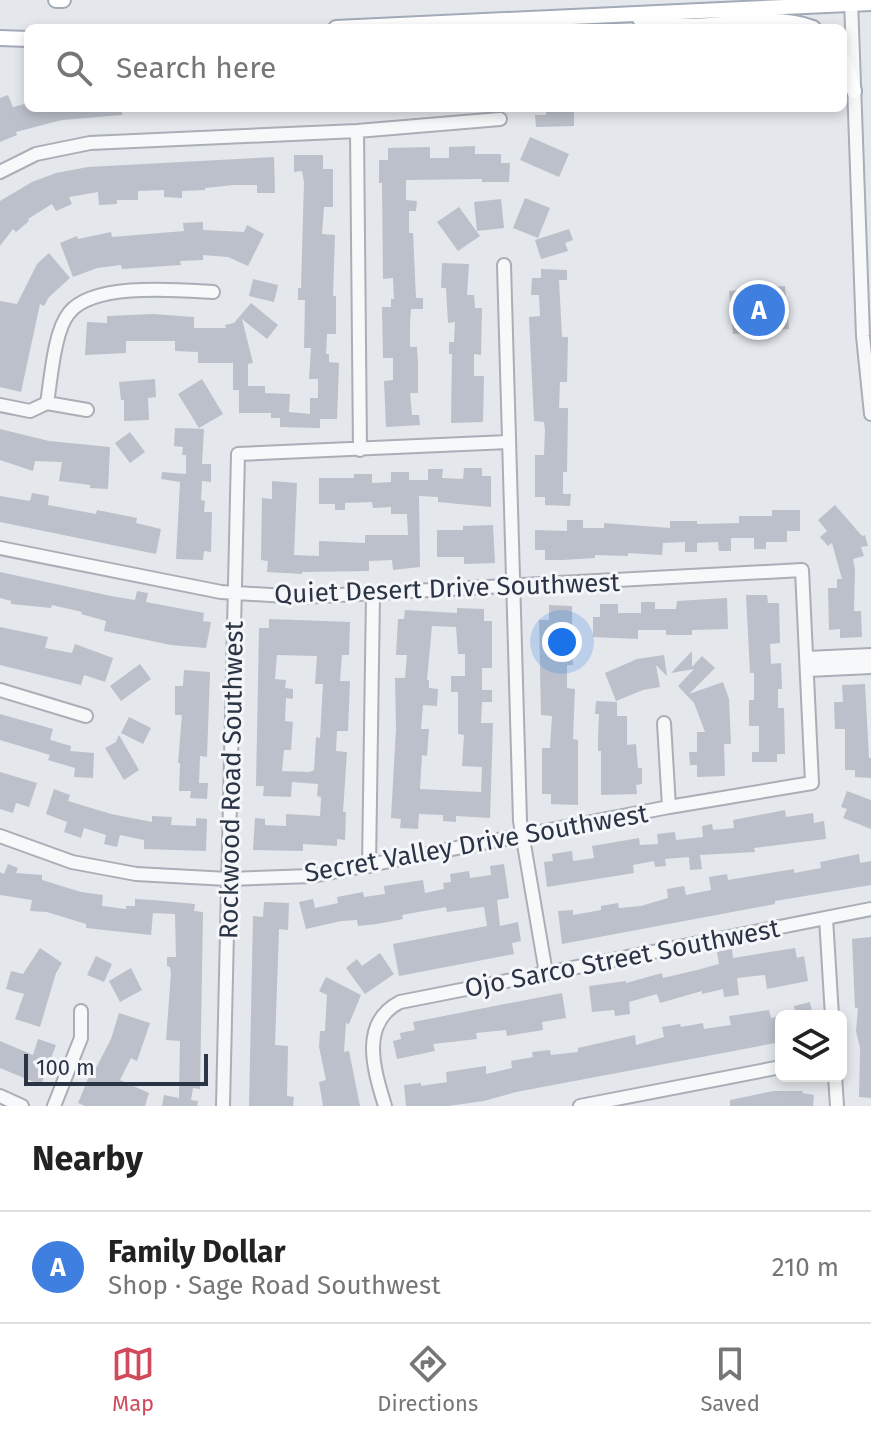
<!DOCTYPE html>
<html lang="en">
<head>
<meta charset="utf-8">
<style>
  :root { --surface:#fff; --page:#f2f2f2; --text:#222; --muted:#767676; --line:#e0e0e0; --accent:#d1495b }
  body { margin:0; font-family:"Fira Sans",sans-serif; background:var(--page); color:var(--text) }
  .controls { position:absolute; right:24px; bottom:24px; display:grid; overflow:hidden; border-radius:12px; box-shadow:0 4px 12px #0003 }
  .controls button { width:72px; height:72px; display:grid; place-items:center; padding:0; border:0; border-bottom:2px solid var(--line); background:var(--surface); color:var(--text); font:40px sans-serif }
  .scale { position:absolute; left:24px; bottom:20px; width:184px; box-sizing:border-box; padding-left:8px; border:4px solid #2b3445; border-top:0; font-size:22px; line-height:28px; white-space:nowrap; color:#2b3445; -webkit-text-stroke:6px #f4f6f9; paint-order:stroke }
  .you { position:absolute; left:562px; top:642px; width:28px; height:28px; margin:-20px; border:6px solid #fff; border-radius:50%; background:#1a73e8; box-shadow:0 0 0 12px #1a73e833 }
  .badge { display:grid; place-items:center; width:52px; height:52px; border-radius:50%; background:var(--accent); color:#fff; font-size:26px; font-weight:700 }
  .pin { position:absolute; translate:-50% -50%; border:4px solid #fff; box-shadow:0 2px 8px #0006 }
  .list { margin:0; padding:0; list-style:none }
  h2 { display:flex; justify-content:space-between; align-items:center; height:104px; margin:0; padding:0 32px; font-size:34px }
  h2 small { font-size:26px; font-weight:400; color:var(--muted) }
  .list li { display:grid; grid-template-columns:52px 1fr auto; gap:24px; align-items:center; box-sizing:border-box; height:112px; padding:0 32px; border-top:2px solid var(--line) }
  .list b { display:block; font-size:30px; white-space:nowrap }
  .list p { margin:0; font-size:26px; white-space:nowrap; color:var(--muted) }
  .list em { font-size:26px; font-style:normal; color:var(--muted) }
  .icon { flex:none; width:44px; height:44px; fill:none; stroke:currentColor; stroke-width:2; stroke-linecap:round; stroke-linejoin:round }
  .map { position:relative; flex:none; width:871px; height:1106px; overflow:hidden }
  .search { position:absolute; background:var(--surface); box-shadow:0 4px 12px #0003; left:24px; right:24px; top:24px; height:88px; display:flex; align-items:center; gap:20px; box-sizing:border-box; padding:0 28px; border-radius:12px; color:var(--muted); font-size:30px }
  .sheet { height:216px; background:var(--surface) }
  nav { display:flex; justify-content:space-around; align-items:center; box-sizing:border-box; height:112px; border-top:2px solid var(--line); background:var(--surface); font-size:22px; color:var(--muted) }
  nav a { display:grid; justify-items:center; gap:4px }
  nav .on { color:var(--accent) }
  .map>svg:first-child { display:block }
  .building { fill:#bbc0ca; fill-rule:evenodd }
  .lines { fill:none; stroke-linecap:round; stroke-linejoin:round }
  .minor-casing { stroke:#a9aeb7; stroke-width:16 }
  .major-casing { stroke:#a3abb8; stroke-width:18 }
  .minor { stroke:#f7f8fa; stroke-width:12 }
  .major { stroke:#fff; stroke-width:14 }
  .labels { text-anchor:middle; stroke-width:6; stroke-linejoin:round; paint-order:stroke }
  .street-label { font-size:26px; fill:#2b3445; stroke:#f4f6f9 }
</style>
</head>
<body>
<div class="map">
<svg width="871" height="1106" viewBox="0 0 871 1106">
  <rect width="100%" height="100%" fill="#e4e7ec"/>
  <!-- building -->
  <path class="building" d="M8 95 13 107 28 103V108H122V115L62 120 16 132 17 135 0 142V98Z
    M546 108H574V126L536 127 535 115H546Z
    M530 137 569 154 559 177 520 160Z
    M475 146V154H501V163H510L509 182H482V179L406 180V200L417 201 416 211H409V233H413L416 298H423V309H411L410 324V347H417L418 365V393H410L412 415H419L420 425 386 427 384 381 393 380V358H383L382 307H391V299H394L393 278 383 279 382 183H379V160H388V148L430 147V158H449V147Z
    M294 155H323V169H333V207H324L322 234 335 235 333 296H336V334H327L326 354H329V362L339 363 337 419H320V428L280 427V418H271V413H239V390H233V363H198V352L175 351V341H126V353L85 355 87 322 107 323V316L153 314 194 317V328H226L225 325 234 323 251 303 278 325 267 339 242 319 253 363 248 364V386H265V393L290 394 289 412 310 414V398H318V379H309L311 348H304L305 300H298V288H301L304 182 302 171 294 172Z
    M274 157 275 193H257V185H234L205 188V190L182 191V198L164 197V190L138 191V200H117V204L99 205 98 192 69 197 72 204 56 211 52 204 28 219 29 221 16 232 13 229 0 246V201L32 182 56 173 88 167Z
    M525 198 550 208 538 238 513 228Z
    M501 199 504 228 477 231 474 202Z
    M459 207 480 236 458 251 437 222Z
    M203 222V230L244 232 247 225 264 234 248 266 228 257 203 255V260L180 261 181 265 122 269 121 265 97 268 73 277 60 243 77 236 78 239 111 232 112 237 184 231 183 223Z
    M569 229 573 240 565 243 568 251 541 259 535 240Z
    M49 253 70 278 49 297 44 306 40 304 21 392 0 387V301L17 304 37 264Z
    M442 263 469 264 467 295H474L475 308H482L481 355 474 354V376H484L483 422 451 423 452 354H449V342H454L455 322 448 323 446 288H441Z
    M541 269 567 270V280H559L562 337H568L567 382H560L559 408H568L567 472H563V494H571L570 506 545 505V497H535V455H544L545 430 544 422 534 421 529 317 540 316 539 295H531L532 278H541Z
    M253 279 278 285 274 302 249 296Z
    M785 286 789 329 733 334 729 291Z
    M155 379 156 397 148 398 149 420 124 421V400H121L119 382Z
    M202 379 223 414 199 428 178 394Z
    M175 428 204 429 202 464H211V482L202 481 201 500 205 501 204 512H212L211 552 204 551 203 560 176 559 180 482 161 479 162 472 186 474V455H182L183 447 174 446Z
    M0 429 49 441 110 447 108 489 90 488V485L59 481 62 462 35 461 33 471 0 460Z
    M130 432 145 452 130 463 115 443Z
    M464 468H482V476H491V507L438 502V497L419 496 420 567 393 570 392 560 369 561V571L302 572V574L267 572 268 561 261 560 262 498 272 499V481L297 483 294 555 319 556V541L365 543V535H408L407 514H391V507L373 508 372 502 345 503V510H335V504H319V478H354V474H372V483L391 482V472H409V480H428V469H443L442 478 463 479Z
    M32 493 49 496 48 505 96 514 97 510 137 518 136 523 161 529 156 554 0 522V496L30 501Z
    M835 505 862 536 865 535 868 546 861 547 864 556 853 559 855 569 854 611H861L862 637 840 638V629L829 630 828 588H837V579H842L832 543 828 546 820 537 827 531 818 520Z
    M772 510H800V531H787V542H766V549H754V538H731V551H719L718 542 697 543V552H685V542L663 543 662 555 628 553V556L595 555V558L563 560H545V550H535V530L567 531V520H583V528H604V523L670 528V521H697V524L739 523V516H772Z
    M493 525 495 563 464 564V557H437V530H463V526Z
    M0 572 111 596 135 600 137 591 148 593 146 602 204 613 203 621 211 622 206 648 171 645 104 631 106 621 81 614 82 612 52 605 51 608 11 604V601L0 598Z
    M746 595H767L768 603H779L780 643 770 644 771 664 781 663 782 689H778V708H784L785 754H777V762H752V752H759V726H749V700H754V673H750Z
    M727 598 728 629 692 630V635H666V630H638V639L593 637V617H600V604H618V613H641V602H655V609H676L677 601Z
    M549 605 572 606 573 665H567V688L575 689 573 739 578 740V805L551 804V794H542V748H550L552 716 541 715 539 620H549Z
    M457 608 484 609V621H492V668H482V690H492V702H482L481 723H493L490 818 456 816V822L443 821V815L419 814 418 829 400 828 401 819 391 818 396 729 395 678H405L407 655H396L398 619H404L405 610 457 613ZM432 626 456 627 458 654H465V676H451V692H458V734L464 735 462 766 482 767 481 792 420 789 422 755 427 756 429 729H421L423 705 437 706 438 689 429 688V680H427Z
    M269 619 350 622 349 655H342L340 681H350L348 731H337L336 751 347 752 343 812H346L345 840 337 839V846L303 844V851L253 850 255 818 265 819V825L286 826V814L320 816 321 797 317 796 318 784 292 782 291 797 263 796 264 786H256L259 628H269ZM277 655 317 656 315 684H323L320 738 316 737 314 770 309 772 282 771 284 750H291L293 722 285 721 286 698 293 699V689L285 688 286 680 275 679Z
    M0 627 48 637 45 648 72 653 75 644 113 658 105 682 84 675 81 685 0 665Z
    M692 651V667L702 656 715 668 689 694 723 682 729 699 731 744H724L725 776 697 777V765H690L689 752H697V732H705L694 703 678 686 694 669 671 673Z
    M664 655 667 676 656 665 660 687 643 690 616 701 605 673 637 659Z
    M140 664 151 679 121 701 110 686Z
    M184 670 210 672 207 757 200 756 199 783H208L207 799 190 798 191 791H179L180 763H178L182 715H175V686H183Z
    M865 684 869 758H871V778L855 777V770H845V729H835L834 702H843L842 685Z
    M596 701 617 702V716H627V745L636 744 638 768H642V784L636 785 637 794 601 795V751H598V738L599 714H595Z
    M0 714 53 729 50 740 71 746 70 751 94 753 93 778 74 777 75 768 48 760 50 755 0 740Z
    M129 717 151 728 143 744 121 733Z
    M119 735 139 770 124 780 105 748 116 742Z
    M0 772 37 783 29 807 16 803 13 813 0 809Z
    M54 789 70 795 68 801 111 814 152 822V816L172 817 171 825 196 826V818L207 819 206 851 144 849V840L120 835 117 847 104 844 106 835 84 828 81 838 64 832 67 822 46 814Z
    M847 791 871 800V829L843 818 847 809 841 807Z
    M785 810 786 817 813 813 814 823 824 821 826 839 754 848 755 852 700 855 702 869 690 870 689 857 665 859 666 866 655 867 654 861 633 865 634 873 547 887 544 862 553 861 552 854 572 851 573 861 594 858 592 846 639 838 640 845 658 844 657 834 675 832 676 840 703 837 702 826 712 824 713 830 734 828 733 820Z
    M859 854 860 863 871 861V885L775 901V904L562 944 558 911 573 910V915L601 910V906L618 903 619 908 641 906 668 898 667 889 684 886 686 895 711 890 709 877 727 874 728 880 794 869V873L821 868 820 862Z
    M8 864 18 868 16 873 42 875V880L81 892 103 895 102 906 126 909V906H135V899L153 900 195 904 194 911 203 912 200 1089 193 1088 191 1100 198 1101 197 1106H162L164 1095 179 1098 180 1041 166 1040 171 973 170 967 167 966V957H176L175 914 153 913 151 935 86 928V924L47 912 30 911 32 900 0 895V872L4 874Z
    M504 864 509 898 497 900 500 926 518 922 521 941 512 943 514 954 399 976 393 944 487 926 484 907 447 912 446 907 402 915 403 919 377 924 358 926 357 920 341 921 306 929 299 902 313 899 315 908 338 903 337 897 363 892 364 897 385 894 384 886 423 880 425 893 444 889 443 883 451 882 450 874 469 871 470 878 491 875 490 866Z
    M264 902 289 903 288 930 279 929 275 1045 288 1046 287 1096 294 1097 293 1106H249L253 916 263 917Z
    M871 937V1098L859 1097 860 1048 856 1031 858 1008H855L852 939Z
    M40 948 62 963 56 973 40 1027 15 1019 24 994 6 989 11 971 23 974Z
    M795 948 797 958 804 956 808 981 767 989 765 975 737 978 739 995 724 997 723 989 702 994V991L660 1003 657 994 629 1002 630 1014 615 1016 614 1010 592 1012 589 986 626 981V983L662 973 663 978 697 970 719 964 717 952 732 949 733 958Z
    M380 953 394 974 365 994 346 968 357 959 362 966Z
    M96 956 112 964 104 982 87 975Z
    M131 968 142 990 120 1002 109 981Z
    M326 977 361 995 349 1024 346 1023 344 1052 349 1051 360 1106H323L319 1082 326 1080 319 1047 320 1031H325L327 995 319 991Z
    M562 993 566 1018 542 1022 543 1030 507 1036 506 1030 476 1033 477 1039 433 1044 435 1051 397 1059 393 1041 401 1039 400 1033 415 1030 413 1022Z
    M810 1002 813 1016H796L794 1006Z
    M769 1010 771 1018 781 1016V1042L516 1092 484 1101 448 1106H406L404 1085 421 1083V1086L447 1082 446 1072 486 1066V1074L512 1068 511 1061 533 1057 532 1052 550 1050 551 1055 578 1052V1048L635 1035 636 1045 664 1037 662 1027 680 1024 681 1027 703 1023 704 1029 731 1025 729 1016Z
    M119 1013 150 1023 137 1061 131 1058 120 1080 149 1093 145 1106H85L78 1103 92 1069 95 1070 111 1039Z
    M38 1039 56 1045 41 1085 0 1068V1041L33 1055Z
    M773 1091H803L802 1093 814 1095 813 1106H730V1100Z"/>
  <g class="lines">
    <!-- minor casing -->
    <g class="minor-casing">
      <path id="minor" d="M851 0 863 336 871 414
        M357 131 360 450
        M0 172 36 154 90 143 357 131 500 119
        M504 265 520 821 546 973
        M47 403 87 410
        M0 405 30 411 47 403C51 379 54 331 69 313 93 282 178 290 213 292
        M0 548 221 592 302 597 802 570 812 783 669 807 312 876 228 879 136 874 72 862 0 836
        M807 658 871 655
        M808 670 871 667
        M0 690 86 716
        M664 723 669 807
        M369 866 373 595
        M826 918 832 1016
        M835 1076 837 1106
        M0 1096 22 1106
        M54 1106 81 1038V1011
        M223 1106 238 454 508 442
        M385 1106C374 1070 359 1023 400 1002L871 909
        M580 1106 781 1067"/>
    </g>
    <!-- major casing -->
    <g class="major-casing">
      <path id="major" d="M56 0H63
        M640 19C654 21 669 26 683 26 724 27 773 13 813 28
        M336 28 871 3
        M0 38 28 39
        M843 59 854 91"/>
    </g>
    <!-- minor -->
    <use href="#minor" class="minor"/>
    <!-- major -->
    <use href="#major" class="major"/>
  </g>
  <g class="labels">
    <!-- street labels -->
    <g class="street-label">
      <text transform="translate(447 588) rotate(-2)" y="9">Quiet Desert Drive Southwest</text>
      <text transform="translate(231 780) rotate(-89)" y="9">Rockwood Road Southwest</text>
      <text transform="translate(476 843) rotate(-10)" y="9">Secret Valley Drive Southwest</text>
      <text transform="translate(622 958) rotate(-11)" y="9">Ojo Sarco Street Southwest</text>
    </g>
  </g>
</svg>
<div class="controls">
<button><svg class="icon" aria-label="layers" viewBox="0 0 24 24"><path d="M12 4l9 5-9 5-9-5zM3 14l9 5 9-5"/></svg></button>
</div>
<div class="scale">100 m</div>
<div class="you"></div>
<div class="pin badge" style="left:759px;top:310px;background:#3f7fe0">A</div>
<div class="search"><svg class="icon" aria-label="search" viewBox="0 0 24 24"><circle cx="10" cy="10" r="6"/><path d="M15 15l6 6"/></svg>Search here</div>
</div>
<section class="sheet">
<h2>Nearby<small></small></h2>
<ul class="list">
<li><span class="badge" style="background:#3f7fe0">A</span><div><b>Family Dollar</b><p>Shop · Sage Road Southwest</p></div><em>210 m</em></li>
</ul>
</section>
<nav>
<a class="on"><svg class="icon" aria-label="map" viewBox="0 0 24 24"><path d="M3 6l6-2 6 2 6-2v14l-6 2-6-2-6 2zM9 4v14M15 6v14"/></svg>Map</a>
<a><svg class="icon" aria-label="directions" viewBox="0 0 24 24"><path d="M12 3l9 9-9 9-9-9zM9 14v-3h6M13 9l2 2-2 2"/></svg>Directions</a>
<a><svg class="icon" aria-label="saved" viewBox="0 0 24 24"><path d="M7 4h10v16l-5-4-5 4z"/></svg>Saved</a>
</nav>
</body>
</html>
